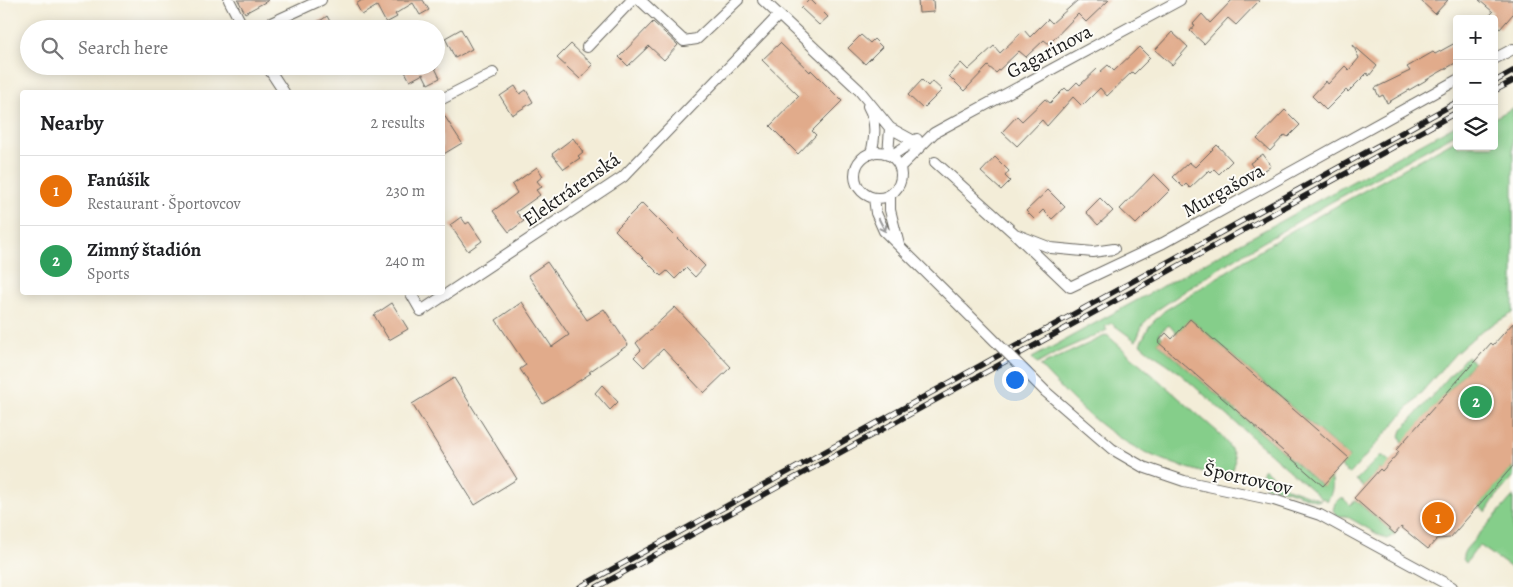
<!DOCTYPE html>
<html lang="en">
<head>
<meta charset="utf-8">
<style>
  :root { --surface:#fff; --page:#f2f2f2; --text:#202124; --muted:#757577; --line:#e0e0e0; --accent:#7c3aed }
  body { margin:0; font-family:Alegreya,serif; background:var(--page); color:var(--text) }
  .controls { position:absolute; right:15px; top:15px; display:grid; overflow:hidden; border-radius:5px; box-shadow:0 2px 12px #0003 }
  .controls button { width:45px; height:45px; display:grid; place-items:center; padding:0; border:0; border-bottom:1px solid var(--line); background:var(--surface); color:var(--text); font:25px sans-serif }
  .you { position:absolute; left:1014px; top:379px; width:18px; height:18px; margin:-12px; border:4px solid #fff; border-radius:50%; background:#1a73e8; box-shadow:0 0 0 8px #1a73e833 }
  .badge { display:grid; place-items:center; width:32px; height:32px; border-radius:50%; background:var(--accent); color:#fff; font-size:16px; font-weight:700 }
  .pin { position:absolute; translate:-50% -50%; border:2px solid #fff; box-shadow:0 1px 5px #0006 }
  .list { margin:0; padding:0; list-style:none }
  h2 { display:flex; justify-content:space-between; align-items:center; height:65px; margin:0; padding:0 20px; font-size:21px }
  h2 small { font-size:16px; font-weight:400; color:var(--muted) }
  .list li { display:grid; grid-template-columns:32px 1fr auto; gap:15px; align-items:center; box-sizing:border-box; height:70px; padding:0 20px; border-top:1px solid var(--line) }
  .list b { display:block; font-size:19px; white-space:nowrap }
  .list p { margin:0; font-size:16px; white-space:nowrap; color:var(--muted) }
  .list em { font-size:16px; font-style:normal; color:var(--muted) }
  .icon { flex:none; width:28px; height:28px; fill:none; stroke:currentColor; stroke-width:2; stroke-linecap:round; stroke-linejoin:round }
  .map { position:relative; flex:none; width:1513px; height:587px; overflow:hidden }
  .search { position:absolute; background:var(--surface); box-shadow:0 2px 12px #0003; left:20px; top:20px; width:425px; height:55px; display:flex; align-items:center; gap:12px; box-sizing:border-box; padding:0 18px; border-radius:28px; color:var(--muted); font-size:19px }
  .panel { position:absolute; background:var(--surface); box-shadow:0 2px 12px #0003; left:20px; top:90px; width:425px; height:205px; border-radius:5px }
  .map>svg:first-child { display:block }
  .green { fill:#85ce8a; stroke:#507553 }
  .building { fill:#e1ab8b }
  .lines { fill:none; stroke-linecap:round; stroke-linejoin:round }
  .street-casing { stroke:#67655e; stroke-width:12 }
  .street { stroke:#fff; stroke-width:10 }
  .rail-casing { stroke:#1c1c1c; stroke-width:5.5 }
  .rail { stroke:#fdfcf7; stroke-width:4; stroke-dasharray:11; stroke-linecap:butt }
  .street-bridge-casing { stroke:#67655e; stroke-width:12; stroke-linecap:butt }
  .street-bridge { stroke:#fff; stroke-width:10 }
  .oneway { stroke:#999 }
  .labels { text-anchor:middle; stroke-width:4; stroke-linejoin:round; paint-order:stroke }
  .street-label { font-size:20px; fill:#1c1c1c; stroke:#fdfcf7 }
</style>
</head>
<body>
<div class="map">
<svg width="1513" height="587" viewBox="0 0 1513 587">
  <rect width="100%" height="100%" fill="#fdfcf7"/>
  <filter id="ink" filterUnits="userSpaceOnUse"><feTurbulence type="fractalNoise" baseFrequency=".02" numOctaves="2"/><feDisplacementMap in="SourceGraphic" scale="10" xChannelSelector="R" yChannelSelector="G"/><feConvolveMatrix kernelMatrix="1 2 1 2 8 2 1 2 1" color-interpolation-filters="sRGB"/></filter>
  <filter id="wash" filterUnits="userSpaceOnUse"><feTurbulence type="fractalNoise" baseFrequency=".0096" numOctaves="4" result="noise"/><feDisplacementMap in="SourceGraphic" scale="20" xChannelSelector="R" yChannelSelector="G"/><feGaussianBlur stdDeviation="1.12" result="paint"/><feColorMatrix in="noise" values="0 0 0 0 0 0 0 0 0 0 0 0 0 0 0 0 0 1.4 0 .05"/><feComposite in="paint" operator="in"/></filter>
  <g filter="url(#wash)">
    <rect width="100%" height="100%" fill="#f3edd8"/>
    <!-- green -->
    <path class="green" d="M1513 108V313L1481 331 1455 354 1350 474 1341 467 1349 457 1190 319 1177 334 1169 325 1159 333 1162 337 1158 343 1322 486 1331 477C1334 486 1332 493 1327 501L1324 498 1322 499 1176 370C1163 360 1152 355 1140 344L1150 325 1164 311 1286 234 1457 139V146H1494V118Z
      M1457 124V133L1326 205 1216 270 1157 310 1143 324 1136 341 1111 323 1105 327 1107 330 1058 352 1037 364 1032 358Z
      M1107 335 1220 434C1230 447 1242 460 1229 475 1217 478 1202 472 1191 469 1121 450 1088 417 1040 366Z
      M1467 356 1474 362 1403 443 1400 436 1402 430Z
      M1380 456H1383L1408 477 1399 486 1380 469 1364 487 1356 480Z
      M1513 466V477L1495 498 1486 512 1478 505Z
      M1264 469 1287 488 1321 500 1317 501 1286 490 1265 486C1261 480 1262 476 1264 469Z
      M1513 496V569L1479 545 1466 563C1461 558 1463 554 1466 549Z
      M1340 498 1344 499 1350 505 1355 500 1395 534 1392 537 1386 539 1346 516H1337L1333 510 1335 503Z"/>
    <g id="blocks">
      <!-- building -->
      <path class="building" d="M238 0H269L245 13Z
        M362 0H423L429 10 420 15 413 3 395 14 397 17 386 23 377 6 362 15 356 4Z
        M809 0H811L828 17 819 25 801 8Z
        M918 0H933L934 12 919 13Z
        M1078 0H1109L1086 22 1078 14 1049 44 1044 40 1026 57 1019 51 996 73 988 66 964 91 949 76 961 63 968 70 994 46 1000 53 1024 30 1030 37 1048 19 1052 23Z
        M1232 0H1260L1236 25 1228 18 1204 44 1190 31 1195 25 1193 24 1202 14 1210 23Z
        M1420 0H1448L1435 14Z
        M1479 0H1513V14L1500 29 1494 24V19L1487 18 1493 12Z
        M327 16 334 29H304L323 19Z
        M653 22 678 45 664 60 649 46 628 66 619 57Z
        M461 29 472 49 455 58 445 38Z
        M1172 32 1188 47 1172 65 1155 50Z
        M861 35 870 43 874 39 882 47 865 64 848 48Z
        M1457 42V62L1387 103 1383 95 1379 97 1375 88 1410 71 1407 67 1433 52 1435 54Z
        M780 43 810 72 811 70 842 101 812 131 816 135 798 154 770 126 799 96 762 60Z
        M571 44 593 65 580 79 557 58Z
        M1353 45 1377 66 1369 76 1367 73 1348 92 1346 90 1326 110 1312 96 1326 81 1328 84 1345 66 1349 70 1359 58Z
        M1139 47 1150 58 1134 74 1132 72 1107 96 1100 88 1082 106 1073 97 1047 126 1042 120 1017 146 1002 132 1017 116 1022 121 1045 99 1050 103 1065 88 1068 91 1077 82 1080 85 1097 69 1100 72 1108 65 1114 71Z
        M402 66H438L435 68 440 78 428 84 423 74 410 81Z
        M922 80 928 86 932 81 942 90 923 109 908 95Z
        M515 86 520 94 526 90 533 102 512 115 500 96Z
        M1285 110 1300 125 1288 137 1285 135 1270 151 1257 139Z
        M442 112 462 143 442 155Z
        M573 138 583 152 578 156 580 158 564 169 552 154Z
        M1217 145 1232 161 1219 174 1214 169 1211 172 1209 170 1190 188 1186 184 1183 187 1173 177 1189 162 1195 167Z
        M1263 154 1271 166 1258 175 1250 163Z
        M995 157 1009 171 1005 176 1010 181 1001 190 981 172Z
        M537 167 543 176 537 181 542 187 536 190 540 195 516 212 524 221 509 232 493 211 517 193 512 185Z
        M1154 174 1170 190 1136 224 1120 209Z
        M1048 190 1065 207 1052 219 1043 210 1034 219 1026 211Z
        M1100 198 1113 211 1098 225 1086 212Z
        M642 203 705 266 695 277 686 268 675 279 667 271 661 276 615 230Z
        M461 217 466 224 469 222 482 241 468 251 450 225Z
        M547 262 587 320 604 309 628 345 589 372 591 373 543 404 520 369 526 365 496 320 522 302 552 347 569 335 528 275Z
        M392 303 408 329 389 340 374 315Z
        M675 307 731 367 704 393 663 349 644 367 634 357 641 350 636 343Z
        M1190 319 1349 458 1323 486 1158 342 1166 333 1172 339Z
        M1513 323V466L1450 538 1437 539 1428 549 1401 527 1395 534 1354 498 1380 469 1382 471 1399 452 1396 450 1491 343 1493 345Z
        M454 378 517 479 475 505 412 404Z
        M602 385 618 402 610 410 595 393Z"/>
    </g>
  </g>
  <g filter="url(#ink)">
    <use href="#blocks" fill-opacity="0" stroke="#67655e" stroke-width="1"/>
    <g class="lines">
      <!-- street casing -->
      <g class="street-casing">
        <path id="street" d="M229 0 244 29
          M640 0 684 41 697 39 738 0
          M763 0 859 90 890 128 912 140
          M258 29 321 0
          M587 47 632 0
          M1494 59 1513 49
          M267 66 284 92
          M442 99 493 73
          M868 106C877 122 875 137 871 154
          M855 175a23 23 0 1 1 46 0a23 23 0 1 1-46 0Z
          M888 155 890 128
          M891 156 917 139
          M935 162 1015 234 1051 248 1093 252 1114 249
          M900 167 934 133 943 128 1180 0
          M890 195V210L899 245
          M874 198 876 213 884 231 964 310
          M1015 234 1070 287 1163 243 1457 80
          M410 292 421 311 623 177 779 15
          M1046 392 1112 449 1143 467 1184 481 1274 500 1320 515 1452 587"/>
      </g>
      <!-- street -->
      <use href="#street" class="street"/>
      <!-- rail casing -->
      <g class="rail-casing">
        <path id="rail" d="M1494 82 1513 71
          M1494 91 1513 81
          M580 587 1457 102
          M597 587 1457 112"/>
      </g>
      <!-- rail -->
      <use href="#rail" class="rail"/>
      <!-- street-bridge casing -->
      <g class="street-bridge-casing">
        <path id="street-bridge" d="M964 310 1046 392"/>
      </g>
      <!-- street-bridge -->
      <use href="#street-bridge" class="street-bridge"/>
    </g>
    <!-- one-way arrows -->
    <defs><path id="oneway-shaft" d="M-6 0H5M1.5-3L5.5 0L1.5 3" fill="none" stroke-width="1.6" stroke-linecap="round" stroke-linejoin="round" transform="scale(1.25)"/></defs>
    <use class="oneway" href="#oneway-shaft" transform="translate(882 225) rotate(63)"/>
  </g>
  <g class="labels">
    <!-- street labels -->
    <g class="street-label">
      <text transform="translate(1049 51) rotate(-28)" y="7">Gagarinova</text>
      <text transform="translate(571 189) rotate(-35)" y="7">Elektrárenská</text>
      <text transform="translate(1223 190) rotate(-29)" y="7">Murgašova</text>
      <text transform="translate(1248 478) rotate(13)" y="7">Športovcov</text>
    </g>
  </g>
</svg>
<div class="controls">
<button>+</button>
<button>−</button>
<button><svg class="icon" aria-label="layers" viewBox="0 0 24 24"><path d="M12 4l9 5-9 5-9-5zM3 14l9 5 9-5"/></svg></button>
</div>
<div class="you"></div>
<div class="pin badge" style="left:1438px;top:518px;background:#e8710a">1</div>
<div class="pin badge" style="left:1476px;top:402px;background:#2e9e5b">2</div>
<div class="search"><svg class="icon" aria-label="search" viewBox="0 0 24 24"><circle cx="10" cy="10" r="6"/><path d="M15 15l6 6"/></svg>Search here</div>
<section class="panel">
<h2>Nearby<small>2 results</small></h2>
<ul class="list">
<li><span class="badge" style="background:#e8710a">1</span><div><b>Fanúšik</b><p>Restaurant · Športovcov</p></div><em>230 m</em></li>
<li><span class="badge" style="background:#2e9e5b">2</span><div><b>Zimný štadión</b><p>Sports</p></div><em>240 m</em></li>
</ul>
</section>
</div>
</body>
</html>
